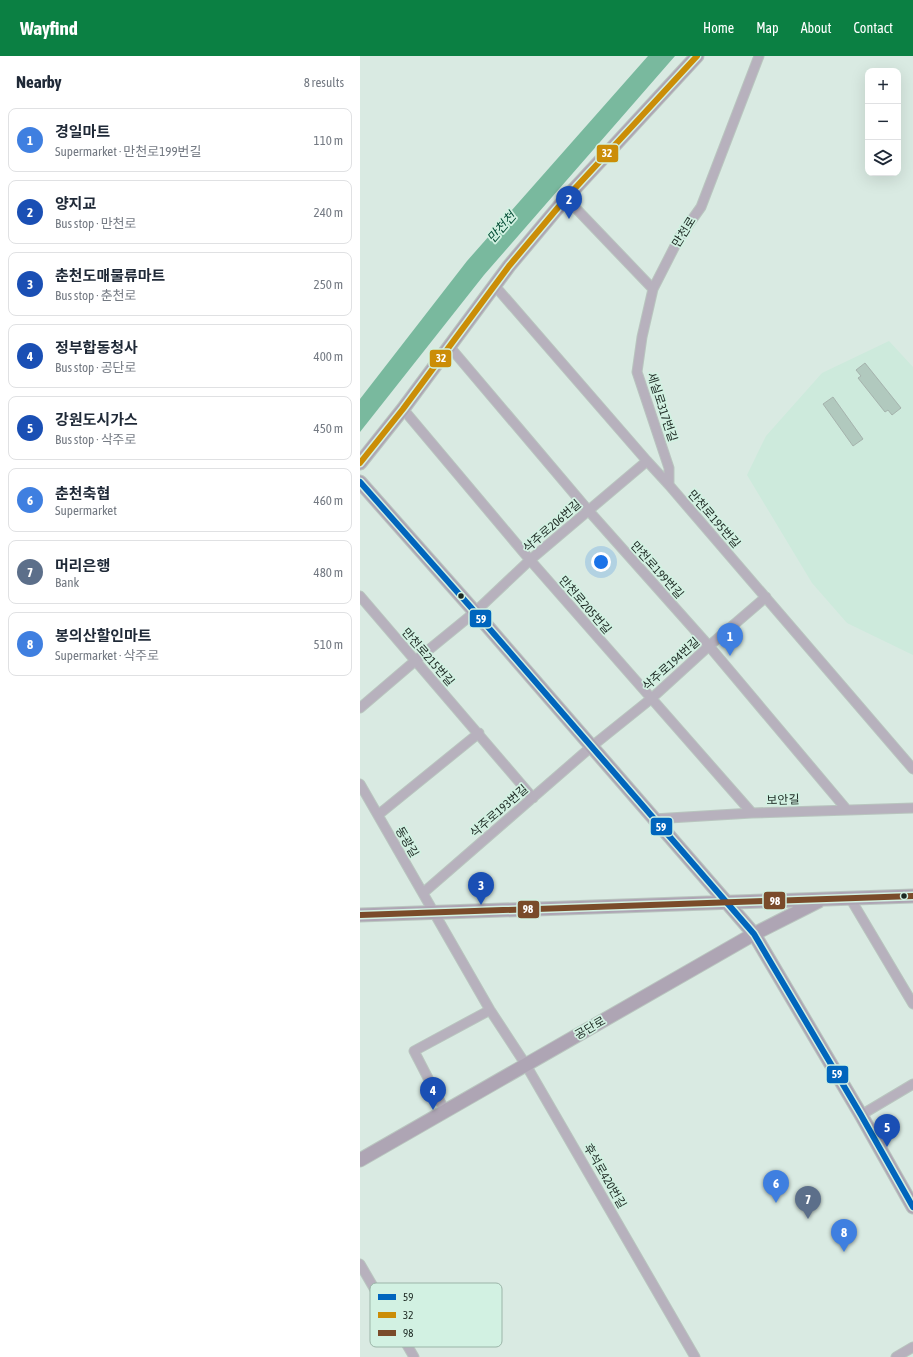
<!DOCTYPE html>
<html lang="en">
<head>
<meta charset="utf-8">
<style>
  :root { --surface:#fff; --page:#f6f6f7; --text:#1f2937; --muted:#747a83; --line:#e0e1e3; --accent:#0b8043 }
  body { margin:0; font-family:"Asap Condensed","Noto Sans KR",sans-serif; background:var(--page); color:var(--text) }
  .controls { position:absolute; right:12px; top:12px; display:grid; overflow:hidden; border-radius:8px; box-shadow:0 4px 16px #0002 }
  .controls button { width:36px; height:36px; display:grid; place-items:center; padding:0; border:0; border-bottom:1px solid var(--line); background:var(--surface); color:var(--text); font:20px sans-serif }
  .you { position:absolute; left:241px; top:506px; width:14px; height:14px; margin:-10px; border:3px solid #fff; border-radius:50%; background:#1a73e8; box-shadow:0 0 0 6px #1a73e833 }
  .badge { display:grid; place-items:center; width:26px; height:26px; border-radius:50%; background:var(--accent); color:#fff; font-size:13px; font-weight:700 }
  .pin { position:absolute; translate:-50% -33px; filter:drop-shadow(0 1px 2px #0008) }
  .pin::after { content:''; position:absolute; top:21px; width:14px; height:12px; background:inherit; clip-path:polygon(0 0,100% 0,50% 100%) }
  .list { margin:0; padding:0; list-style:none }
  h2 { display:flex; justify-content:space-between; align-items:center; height:52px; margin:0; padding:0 16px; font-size:17px }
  h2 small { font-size:13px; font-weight:400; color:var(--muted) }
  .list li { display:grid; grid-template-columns:26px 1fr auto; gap:12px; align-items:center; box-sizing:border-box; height:64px; margin:0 8px 8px; padding:0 8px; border:1px solid var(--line); border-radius:8px }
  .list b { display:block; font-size:15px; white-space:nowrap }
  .list p { margin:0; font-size:13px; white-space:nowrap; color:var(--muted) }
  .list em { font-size:13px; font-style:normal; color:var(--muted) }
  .icon { flex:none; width:22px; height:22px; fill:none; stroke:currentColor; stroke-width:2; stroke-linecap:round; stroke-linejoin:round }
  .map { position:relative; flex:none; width:553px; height:1301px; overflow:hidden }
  header { display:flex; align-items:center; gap:24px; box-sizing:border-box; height:56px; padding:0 20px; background:var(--accent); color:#fff }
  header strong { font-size:19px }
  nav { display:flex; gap:22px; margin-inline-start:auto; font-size:14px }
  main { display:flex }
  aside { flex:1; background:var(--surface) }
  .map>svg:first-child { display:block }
  .built { fill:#cdeadc }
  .water { fill:#79b99e }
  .building { fill:#b1c9be; stroke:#a5b3ad }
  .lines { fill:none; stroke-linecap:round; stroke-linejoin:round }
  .street-casing { stroke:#b9c5bf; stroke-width:11 }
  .secondary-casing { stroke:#b9c5bf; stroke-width:15 }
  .street { stroke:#b7b1bd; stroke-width:9 }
  .secondary { stroke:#aea5b4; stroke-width:13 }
  .bus-1-casing { stroke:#d2f1e2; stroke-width:9 }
  .bus-2-casing { stroke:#d2f1e2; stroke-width:9 }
  .bus-3-casing { stroke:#d2f1e2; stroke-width:9 }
  .bus-1 { stroke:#0065bd; stroke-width:6 }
  .bus-2 { stroke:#cb8d07; stroke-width:6 }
  .bus-3 { stroke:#7a4b2a; stroke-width:6 }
  .bus-dot { fill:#1c2822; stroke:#d2f1e2; stroke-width:1.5 }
  .labels { text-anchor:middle; stroke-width:3.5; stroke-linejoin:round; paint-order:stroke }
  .street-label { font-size:12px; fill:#1c2822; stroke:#d2f1e2 }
  .water-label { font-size:13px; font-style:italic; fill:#044d35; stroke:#d2f1e2 }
  .key { fill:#d2f1e2; stroke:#9bb5a8; stroke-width:1 }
  .key-label { font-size:11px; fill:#1c2822 }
  .line-badge { stroke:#d2f1e2; stroke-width:1.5 }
  .badge-label { font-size:11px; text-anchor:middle; font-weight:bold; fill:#fff }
</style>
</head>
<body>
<header>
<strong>Wayfind</strong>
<nav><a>Home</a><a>Map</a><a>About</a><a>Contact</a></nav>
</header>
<main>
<aside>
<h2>Nearby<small>8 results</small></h2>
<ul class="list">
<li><span class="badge" style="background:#3f7fe0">1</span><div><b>경일마트</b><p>Supermarket · 만천로199번길</p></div><em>110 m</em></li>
<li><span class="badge" style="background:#1a4fb4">2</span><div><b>양지교</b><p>Bus stop · 만천로</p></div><em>240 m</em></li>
<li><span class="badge" style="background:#1a4fb4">3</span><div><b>춘천도매물류마트</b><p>Bus stop · 춘천로</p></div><em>250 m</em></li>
<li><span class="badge" style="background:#1a4fb4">4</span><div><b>정부합동청사</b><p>Bus stop · 공단로</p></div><em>400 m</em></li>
<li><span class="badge" style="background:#1a4fb4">5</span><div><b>강원도시가스</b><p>Bus stop · 삭주로</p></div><em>450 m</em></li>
<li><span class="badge" style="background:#3f7fe0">6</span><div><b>춘천축협</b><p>Supermarket</p></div><em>460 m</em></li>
<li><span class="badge" style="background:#5c6f8a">7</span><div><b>머리은행</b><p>Bank</p></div><em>480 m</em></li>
<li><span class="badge" style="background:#3f7fe0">8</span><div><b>봉의산할인마트</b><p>Supermarket · 삭주로</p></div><em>510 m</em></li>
</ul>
</aside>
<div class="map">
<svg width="553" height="1301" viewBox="0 0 553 1301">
  <rect width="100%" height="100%" fill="#d9eae2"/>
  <!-- built -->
  <path class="built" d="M529 285 553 311V599L487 567 452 527 387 419 406 380 462 317Z"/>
  <!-- water -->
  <path class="water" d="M288 0H315L124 219 0 376V343L107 205Z"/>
  <!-- building -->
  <path class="building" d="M505 307 541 352 532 359 528 354 525 356 498 322 501 320 496 314Z
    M473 341 503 383 493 390 463 348Z"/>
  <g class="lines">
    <!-- street casing -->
    <g class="street-casing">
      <path id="street" d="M206 142 293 233
        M135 230 287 405 309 429 553 713
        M89 290 228 454 349 590 487 754
        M43 353 170 504 392 757
        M309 429V412L277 316 282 281 293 233 319 182 341 151 399 0
        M0 540 173 742
        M0 652 55 605 115 556 170 504 287 405
        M0 728 130 954 166 1009 335 1301
        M18 759 119 677
        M293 763 392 757 553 752
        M63 837 231 691 292 642 349 590 406 541
        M490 842 553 948
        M85 1055 54 995 130 954
        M501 1059 553 1028
        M0 1208 54 1301
        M536 1301 553 1291"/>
    </g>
    <!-- secondary casing -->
    <g class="secondary-casing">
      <path id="secondary" d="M0 407 43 353 149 210 206 142 337 0
        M0 426 115 556 394 878 501 1059 553 1151
        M0 859 553 840
        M0 1104 394 878 459 845"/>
    </g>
    <!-- street -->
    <use href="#street" class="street"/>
    <!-- secondary -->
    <use href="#secondary" class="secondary"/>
    <!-- bus-1 casing -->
    <g class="bus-1-casing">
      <path id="bus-1" d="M0 426 115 556 394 878 501 1059 553 1151"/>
    </g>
    <!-- bus-2 casing -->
    <g class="bus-2-casing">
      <path id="bus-2" d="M0 407 43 353 149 210 206 142 337 0"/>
    </g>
    <!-- bus-3 casing -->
    <g class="bus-3-casing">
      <path id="bus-3" d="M0 859 553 840"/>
    </g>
    <!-- bus-1 -->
    <use href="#bus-1" class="bus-1"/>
    <!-- bus-2 -->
    <use href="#bus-2" class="bus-2"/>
    <!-- bus-3 -->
    <use href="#bus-3" class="bus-3"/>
  </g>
  <!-- markers -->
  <g class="bus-dot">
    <circle cx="101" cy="540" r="3.5"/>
    <circle cx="544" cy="840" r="3.5"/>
  </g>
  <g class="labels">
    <!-- street labels -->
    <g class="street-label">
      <text transform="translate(324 176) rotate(-58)" y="4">만천로</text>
      <text transform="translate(302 351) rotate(72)" y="4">세실로317번길</text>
      <text transform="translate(354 463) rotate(49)" y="4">만천로195번길</text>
      <text transform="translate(192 470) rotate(-41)" y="4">삭주로206번길</text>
      <text transform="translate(297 514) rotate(48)" y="4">만천로199번길</text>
      <text transform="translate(225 549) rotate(49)" y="4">만천로205번길</text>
      <text transform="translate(68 601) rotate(49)" y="4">만천로215번길</text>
      <text transform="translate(311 608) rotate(-42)" y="4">삭주로194번길</text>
      <text transform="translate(423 744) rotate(-2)" y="4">보안길</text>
      <text transform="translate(139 755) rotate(-41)" y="4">삭주로193번길</text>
      <text transform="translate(47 786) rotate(60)" y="4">동광길</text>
      <text transform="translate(230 972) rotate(-30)" y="4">공단로</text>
      <text transform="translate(245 1120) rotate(60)" y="4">후석로420번길</text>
    </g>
    <!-- water labels -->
    <g class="water-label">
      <text transform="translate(141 171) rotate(-49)" y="5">만천천</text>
    </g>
  </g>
  <!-- legend -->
  <rect x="10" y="1227" width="132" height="64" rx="6" class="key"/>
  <rect x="18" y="1238" width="18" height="6" fill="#0065bd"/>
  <rect x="18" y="1256" width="18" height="6" fill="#cb8d07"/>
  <rect x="18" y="1274" width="18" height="6" fill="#7a4b2a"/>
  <g class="key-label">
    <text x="43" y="1245">59</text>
    <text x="43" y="1263">32</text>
    <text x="43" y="1281">98</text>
  </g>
  <g class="line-badge">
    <rect x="236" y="88" width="23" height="19" rx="4" fill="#cb8d07"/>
    <rect x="69" y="293" width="23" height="19" rx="4" fill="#cb8d07"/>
    <rect x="109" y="553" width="23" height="19" rx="4" fill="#0065bd"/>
    <rect x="290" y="761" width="23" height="19" rx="4" fill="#0065bd"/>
    <rect x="403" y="835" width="23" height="19" rx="4" fill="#7a4b2a"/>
    <rect x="157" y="844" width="23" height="19" rx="4" fill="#7a4b2a"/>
    <rect x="466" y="1009" width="23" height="19" rx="4" fill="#0065bd"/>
  </g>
  <g class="badge-label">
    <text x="247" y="101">32</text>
    <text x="81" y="306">32</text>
    <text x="121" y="567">59</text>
    <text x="301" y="775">59</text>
    <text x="415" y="849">98</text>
    <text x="168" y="857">98</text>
    <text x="477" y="1022">59</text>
  </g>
</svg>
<div class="controls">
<button>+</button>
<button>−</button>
<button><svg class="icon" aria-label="layers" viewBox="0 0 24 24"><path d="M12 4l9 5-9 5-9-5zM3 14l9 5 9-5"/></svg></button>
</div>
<div class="you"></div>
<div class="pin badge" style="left:370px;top:600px;background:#3f7fe0">1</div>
<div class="pin badge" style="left:209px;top:163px;background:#1a4fb4">2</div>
<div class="pin badge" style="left:121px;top:849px;background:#1a4fb4">3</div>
<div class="pin badge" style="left:73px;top:1054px;background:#1a4fb4">4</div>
<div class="pin badge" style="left:527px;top:1091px;background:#1a4fb4">5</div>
<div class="pin badge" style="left:416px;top:1147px;background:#3f7fe0">6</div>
<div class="pin badge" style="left:448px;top:1163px;background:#5c6f8a">7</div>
<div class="pin badge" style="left:484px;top:1196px;background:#3f7fe0">8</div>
</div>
</main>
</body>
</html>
